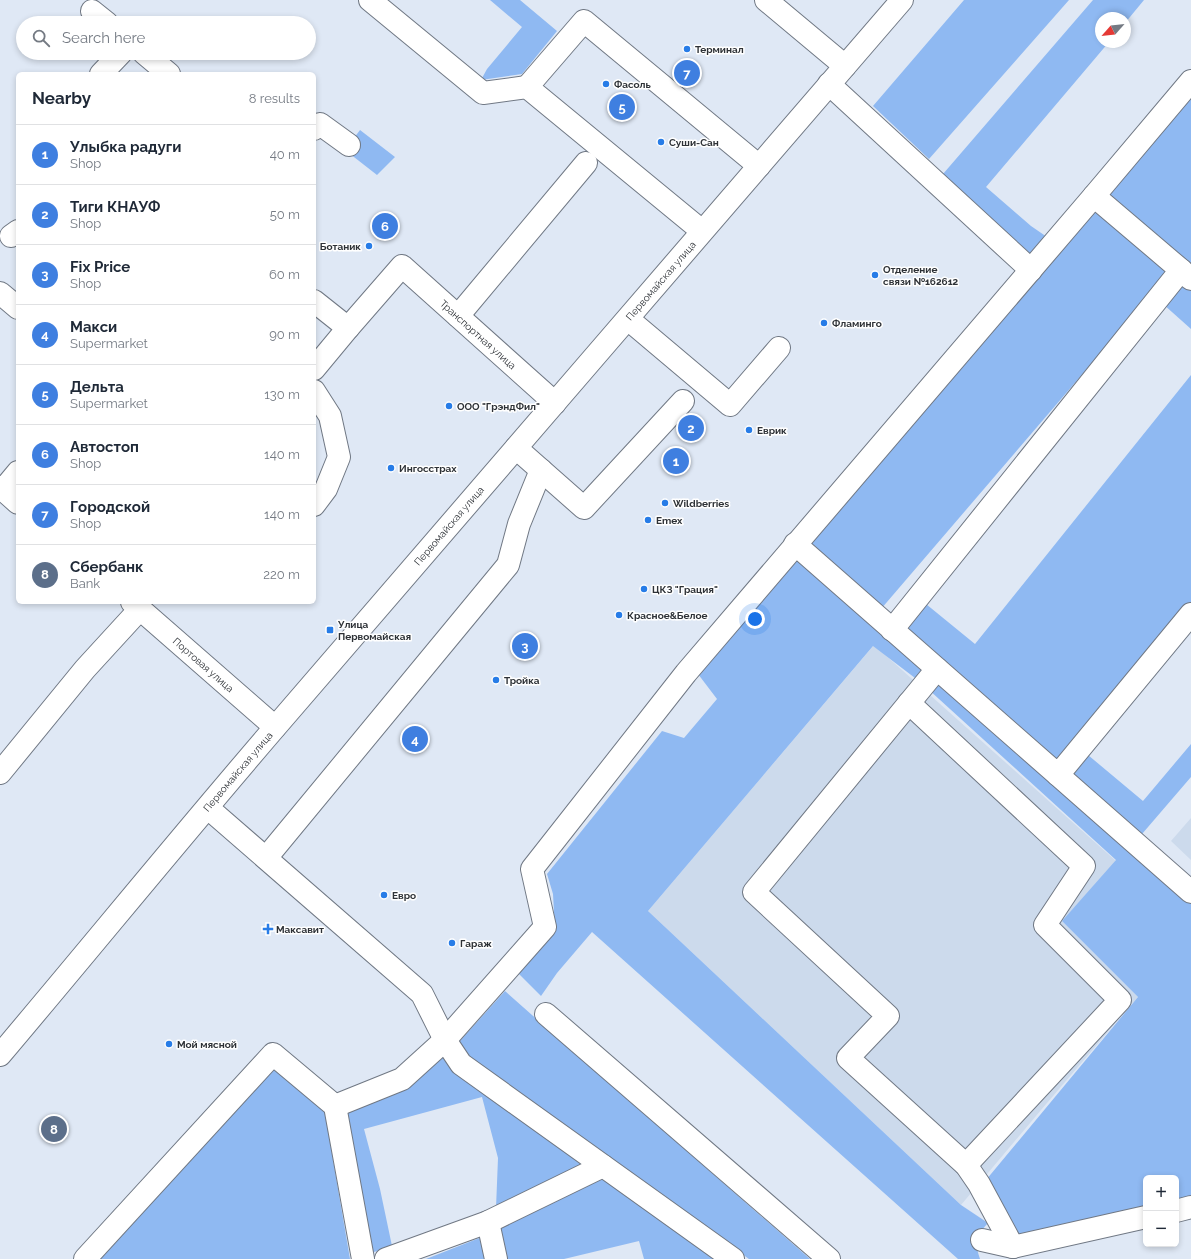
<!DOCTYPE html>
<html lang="en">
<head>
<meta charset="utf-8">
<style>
  :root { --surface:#fff; --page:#f6f6f7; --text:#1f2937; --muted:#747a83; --line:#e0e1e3; --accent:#277ce7 }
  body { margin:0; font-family:Raleway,sans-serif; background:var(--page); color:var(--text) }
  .controls { position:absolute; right:12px; bottom:12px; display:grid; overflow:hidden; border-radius:6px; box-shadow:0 2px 6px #0003 }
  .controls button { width:36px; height:36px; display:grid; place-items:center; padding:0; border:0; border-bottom:1px solid var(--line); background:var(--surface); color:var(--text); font:20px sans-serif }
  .compass { position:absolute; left:1095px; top:12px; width:36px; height:36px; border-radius:50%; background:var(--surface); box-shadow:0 2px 6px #0003; rotate:243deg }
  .you { position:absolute; left:755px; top:619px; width:14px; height:14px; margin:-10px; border:3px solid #fff; border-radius:50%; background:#1a73e8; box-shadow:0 0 0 6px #1a73e833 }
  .badge { display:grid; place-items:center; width:26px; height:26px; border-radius:50%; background:var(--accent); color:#fff; font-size:13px; font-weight:700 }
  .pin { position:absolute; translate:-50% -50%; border:2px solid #fff; box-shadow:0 1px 4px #0006 }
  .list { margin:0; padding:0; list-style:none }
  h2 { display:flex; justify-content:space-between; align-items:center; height:52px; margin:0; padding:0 16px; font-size:17px }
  h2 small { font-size:13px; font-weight:400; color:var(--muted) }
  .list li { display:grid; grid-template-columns:26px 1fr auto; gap:12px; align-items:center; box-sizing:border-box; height:60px; padding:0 16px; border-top:1px solid var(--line) }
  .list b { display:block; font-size:15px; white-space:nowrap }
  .list p { margin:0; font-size:13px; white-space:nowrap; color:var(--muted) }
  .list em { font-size:13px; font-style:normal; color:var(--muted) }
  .icon { flex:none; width:22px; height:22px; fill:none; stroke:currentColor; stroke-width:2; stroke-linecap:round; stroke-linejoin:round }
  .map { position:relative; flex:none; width:1191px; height:1259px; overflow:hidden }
  .search { position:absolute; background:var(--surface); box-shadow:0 2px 6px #0003; left:16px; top:16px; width:300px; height:44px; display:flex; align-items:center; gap:10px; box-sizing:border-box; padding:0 14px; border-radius:22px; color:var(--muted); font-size:15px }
  .panel { position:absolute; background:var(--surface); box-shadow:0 2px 6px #0003; left:16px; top:72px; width:300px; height:532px; border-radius:6px }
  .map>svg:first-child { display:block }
  .built { fill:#ccdaec }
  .green { fill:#8fb9f2 }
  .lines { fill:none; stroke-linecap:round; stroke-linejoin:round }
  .minor-casing { stroke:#707884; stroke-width:24 }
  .minor { stroke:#fff; stroke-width:22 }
  .poi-dot { fill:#277ce7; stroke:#fff; stroke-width:1.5 }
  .labels { text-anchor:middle; stroke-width:3; stroke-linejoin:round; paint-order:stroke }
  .poi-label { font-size:10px; font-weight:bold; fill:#2e3237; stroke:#fff; text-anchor:start }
  .street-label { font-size:10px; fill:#2e3237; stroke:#fff }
</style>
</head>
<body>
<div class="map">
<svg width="1191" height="1259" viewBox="0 0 1191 1259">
  <rect width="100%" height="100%" fill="#dfe8f5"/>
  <!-- built -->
  <path class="built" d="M874 645 1116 861 1062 921 1138 997 1041 1110 961 1205 648 911Z
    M1191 818V860L1171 841Z"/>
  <!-- green -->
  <path class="green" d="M490 0H520L557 31 522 74 481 80 487 69 522 27Z
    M964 0H1069L929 159 873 106Z
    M1093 0H1144L1125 23V18H1101V42H1109L986 187 1031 226 1047 237 1029 257 943 174Z
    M1191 94V269L1106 196Z
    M360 130 395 157 377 175 345 150Z
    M1097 207 1170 272 881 609 801 543Z
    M1183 283 1191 290V329L1163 304Z
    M1191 375V602L1059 761 905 630 926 604 975 644Z
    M793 550 928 668 919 681 873 646 648 911 961 1205 988 1223C976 1236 974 1241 980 1259H958L592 932 557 973 541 996 518 973 555 930 553 894 547 874 662 731 684 738 717 699 698 674Z
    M939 676 1191 900V1196L1176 1199V1178H1146V1206L1016 1235 986 1180 1138 997 1062 921 1116 860 928 689Z
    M1191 744V777L1142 834 1074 774 1088 755 1143 801Z
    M505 991 532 1015 810 1259H749L468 1056 459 1042Z
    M444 1054 584 1165 496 1208 498 1158 482 1097 364 1129 380 1189 392 1246 371 1253 343 1113Z
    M273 1069 324 1107 350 1259H100Z
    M603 1174 718 1259H644L639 1241 564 1259H503L495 1227Z
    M482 1237 487 1259H426Z"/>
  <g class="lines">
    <!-- minor casing -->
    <g class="minor-casing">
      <g id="minor">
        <path d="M370 0 483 93 527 87 702 231"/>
        <path d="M766 0 845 66"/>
        <path d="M92 11 107 23"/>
        <path d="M144 53 169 74"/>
        <path d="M101 74 121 53"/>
        <path d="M829 84 1031 270"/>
        <path d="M527 87 584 21 759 166"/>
        <path d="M314 129 320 124 349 145"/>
        <path d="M1094 196 1181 270"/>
        <path d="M11 236 18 231"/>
        <path d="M0 293 18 308"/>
        <path id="s1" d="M314 301 348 328 402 266 555 403"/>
        <path d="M458 316 586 163"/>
        <path d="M628 319 730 405 779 348"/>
        <path d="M314 369 348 328"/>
        <path d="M314 391 330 416 339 457 326 489 314 505"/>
        <path d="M516 448 584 508 683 401"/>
        <path d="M0 487 18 503"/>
        <path d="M3 490 18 472"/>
        <path d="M795 544 1058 775 1191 614"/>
        <path id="s2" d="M132 602 275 727"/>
        <path d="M892 630 1181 270 1191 279"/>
        <path d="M937 669 754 892 888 1016 848 1058 966 1165 979 1184 1013 1247"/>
        <path d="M909 703 1084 866 1045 925 1120 1000 966 1165"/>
        <path d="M0 773 85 669 140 609"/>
        <path d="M1058 775 1191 892"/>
        <path d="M208 808 422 994 445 1040 461 1064 733 1259"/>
        <path d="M266 858 508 565 519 524 541 470"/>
        <path d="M546 1014 829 1259"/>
        <path id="s3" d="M0 1055C93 945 184 833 278 724 485 482 695 242 902 0"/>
        <path d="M335 1106 402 1079 445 1040 545 927 532 869 686 673 1094 196 1191 81"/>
        <path d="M1176 1211 1191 1207"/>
        <path d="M488 1222 496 1259"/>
        <path d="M982 1240 1013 1247 1146 1217"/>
        <path d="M85 1259 273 1054 335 1106 363 1259"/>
        <path d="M386 1259 488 1222 603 1166"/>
      </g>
    </g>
    <!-- minor -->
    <use href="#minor" class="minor"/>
  </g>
  <!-- markers -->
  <g class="poi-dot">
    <circle cx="687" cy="49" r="4"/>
    <circle cx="606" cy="84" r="4"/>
    <circle cx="661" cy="142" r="4"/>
    <circle cx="369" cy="246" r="4"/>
    <circle cx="875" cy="275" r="4"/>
    <circle cx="824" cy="323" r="4"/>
    <circle cx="449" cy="406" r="4"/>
    <circle cx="749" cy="430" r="4"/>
    <circle cx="391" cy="468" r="4"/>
    <circle cx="665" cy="503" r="4"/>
    <circle cx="648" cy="520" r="4"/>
    <circle cx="644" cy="589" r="4"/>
    <circle cx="619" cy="615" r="4"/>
    <rect x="326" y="626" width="8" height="8" rx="2"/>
    <circle cx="496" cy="680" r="4"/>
    <circle cx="384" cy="895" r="4"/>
    <path d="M266 923h4v4h4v4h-4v4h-4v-4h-4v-4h4z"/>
    <circle cx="452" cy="943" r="4"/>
    <circle cx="169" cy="1044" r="4"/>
  </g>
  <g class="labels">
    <!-- poi labels -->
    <g class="poi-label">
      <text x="695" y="53">Терминал</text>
      <text x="614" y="88">Фасоль</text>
      <text x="669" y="146">Суши-Сан</text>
      <text x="361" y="250" text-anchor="end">Ботаник</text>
      <text x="883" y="273">Отделение<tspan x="883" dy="12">связи №162612</tspan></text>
      <text x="832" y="327">Фламинго</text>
      <text x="457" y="410">ООО "ГрэндФил"</text>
      <text x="757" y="434">Еврик</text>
      <text x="399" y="472">Ингосстрах</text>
      <text x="673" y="507">Wildberries</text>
      <text x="656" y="524">Emex</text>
      <text x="652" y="593">ЦКЗ "Грация"</text>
      <text x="627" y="619">Красное&amp;Белое</text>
      <text x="338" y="628">Улица<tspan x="338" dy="12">Первомайская</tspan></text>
      <text x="504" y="684">Тройка</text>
      <text x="392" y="899">Евро</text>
      <text x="276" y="933">Максавит</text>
      <text x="460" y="947">Гараж</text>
      <text x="177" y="1048">Мой мясной</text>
    </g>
    <!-- street labels -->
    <g class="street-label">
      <text dy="4" stroke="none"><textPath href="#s3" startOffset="1018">Первомайская улица</textPath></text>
      <text dy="4" stroke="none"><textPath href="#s1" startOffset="228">Транспортная улица</textPath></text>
      <text dy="4" stroke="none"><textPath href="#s3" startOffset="694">Первомайская улица</textPath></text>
      <text dy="4" stroke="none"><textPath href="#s2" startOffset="95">Портовая улица</textPath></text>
      <text dy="4" stroke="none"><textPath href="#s3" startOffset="370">Первомайская улица</textPath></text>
    </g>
  </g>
</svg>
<div class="controls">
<button>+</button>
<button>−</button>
</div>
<svg class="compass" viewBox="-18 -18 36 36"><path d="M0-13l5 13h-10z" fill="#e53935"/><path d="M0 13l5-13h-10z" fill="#747a83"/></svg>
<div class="you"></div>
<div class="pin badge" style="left:676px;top:461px;background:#3f7fe0">1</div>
<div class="pin badge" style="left:691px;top:428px;background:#3f7fe0">2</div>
<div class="pin badge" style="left:525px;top:646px;background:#3f7fe0">3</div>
<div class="pin badge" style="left:415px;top:739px;background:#3f7fe0">4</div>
<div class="pin badge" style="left:622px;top:107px;background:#3f7fe0">5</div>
<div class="pin badge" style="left:385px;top:226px;background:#3f7fe0">6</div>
<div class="pin badge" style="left:687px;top:73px;background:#3f7fe0">7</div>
<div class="pin badge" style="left:54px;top:1129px;background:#5c6f8a">8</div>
<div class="search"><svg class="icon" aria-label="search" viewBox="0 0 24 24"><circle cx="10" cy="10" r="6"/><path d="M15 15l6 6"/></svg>Search here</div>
<section class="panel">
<h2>Nearby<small>8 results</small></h2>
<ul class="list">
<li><span class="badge" style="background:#3f7fe0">1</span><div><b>Улыбка радуги</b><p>Shop</p></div><em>40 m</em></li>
<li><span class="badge" style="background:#3f7fe0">2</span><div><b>Тиги КНАУФ</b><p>Shop</p></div><em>50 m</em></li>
<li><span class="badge" style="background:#3f7fe0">3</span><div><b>Fix Price</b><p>Shop</p></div><em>60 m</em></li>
<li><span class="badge" style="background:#3f7fe0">4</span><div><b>Макси</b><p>Supermarket</p></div><em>90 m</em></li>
<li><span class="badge" style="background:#3f7fe0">5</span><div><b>Дельта</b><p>Supermarket</p></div><em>130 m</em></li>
<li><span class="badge" style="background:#3f7fe0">6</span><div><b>Автостоп</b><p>Shop</p></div><em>140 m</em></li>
<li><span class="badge" style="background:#3f7fe0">7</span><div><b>Городской</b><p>Shop</p></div><em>140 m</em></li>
<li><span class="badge" style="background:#5c6f8a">8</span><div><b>Сбербанк</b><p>Bank</p></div><em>220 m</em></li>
</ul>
</section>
</div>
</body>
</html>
